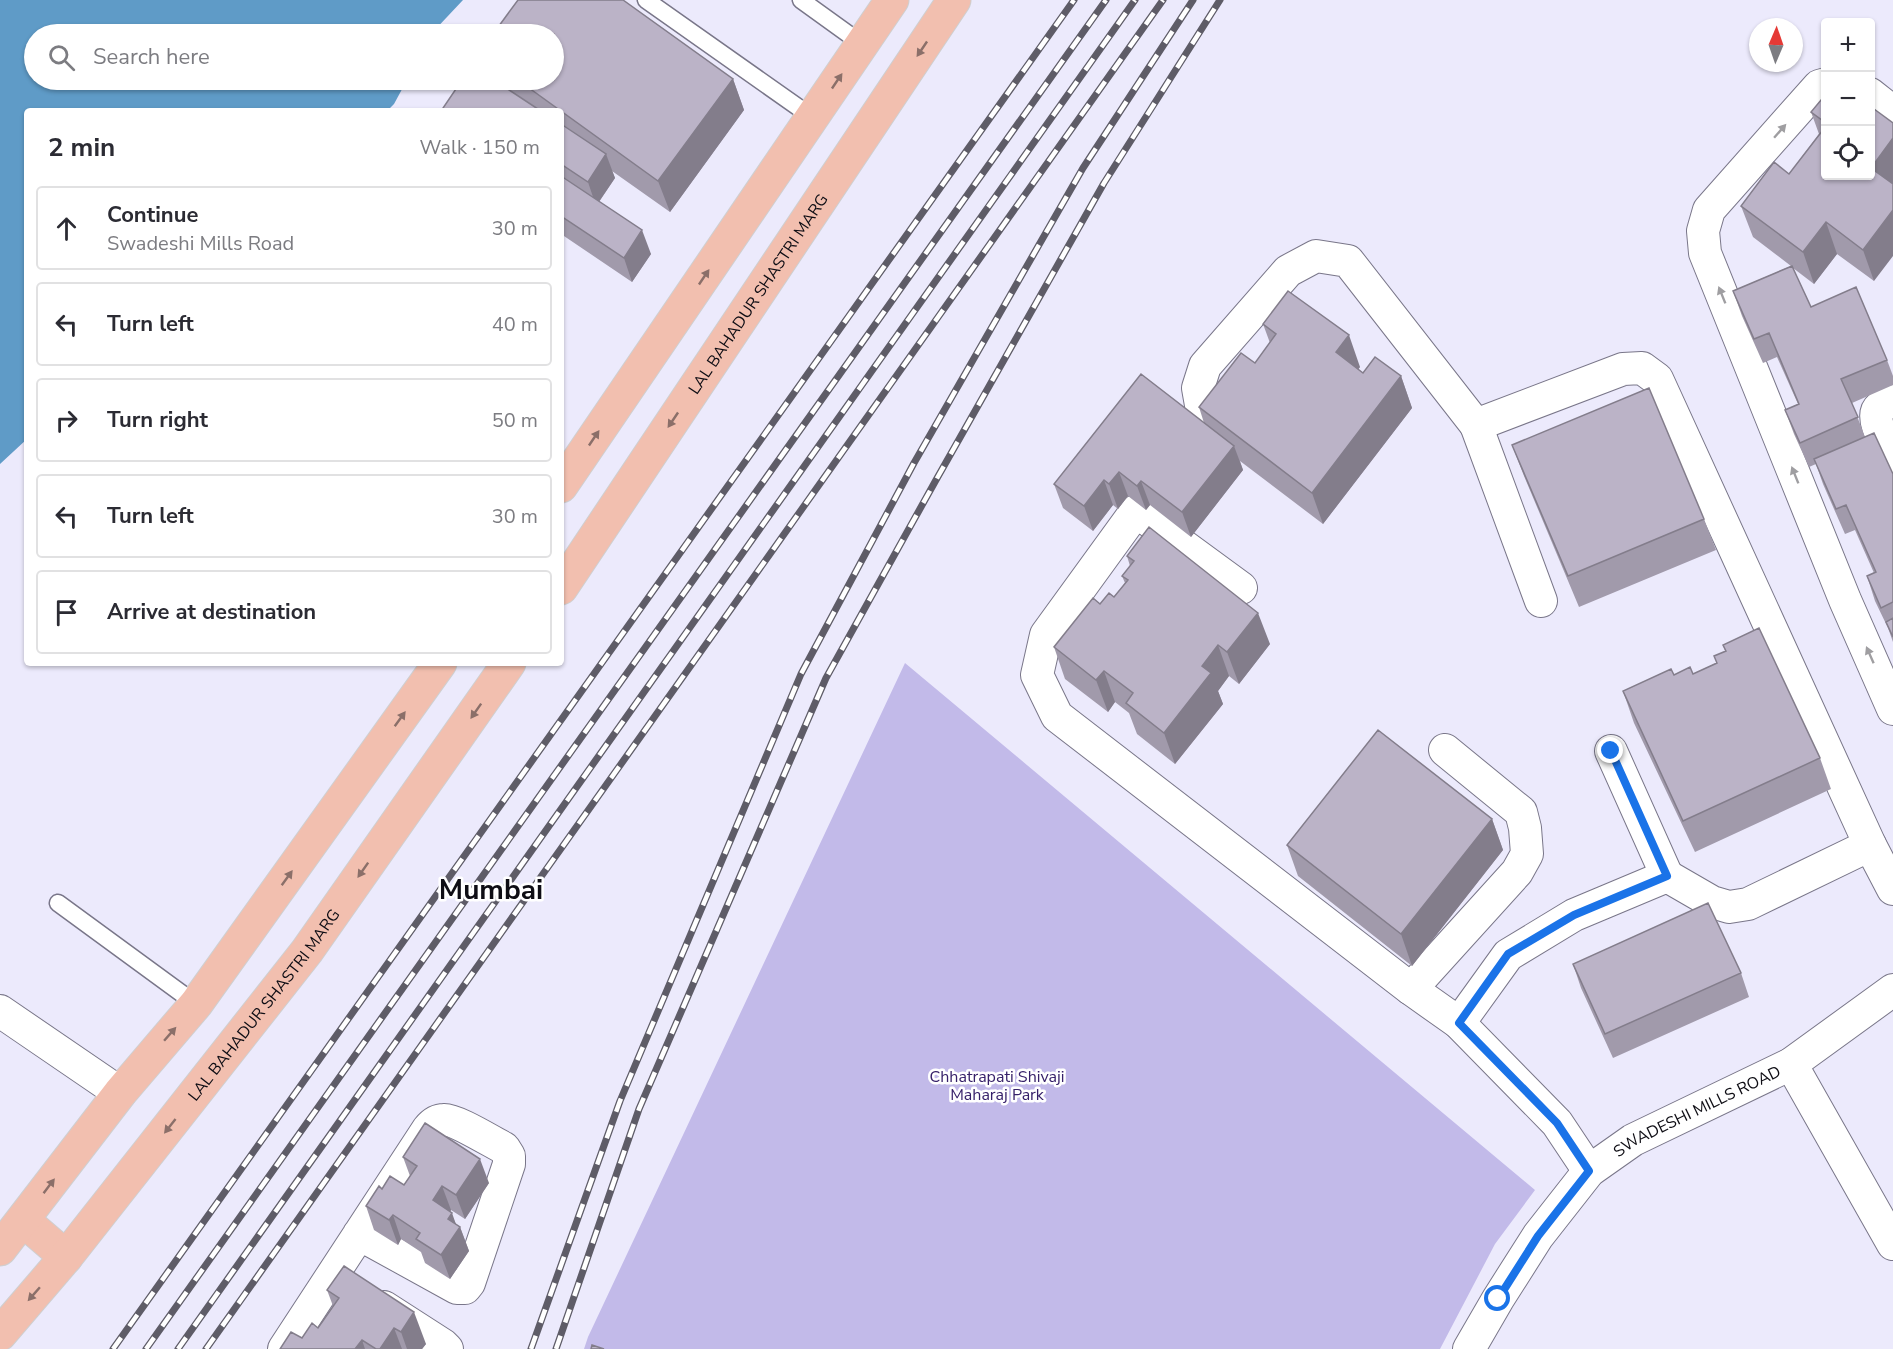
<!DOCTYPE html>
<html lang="en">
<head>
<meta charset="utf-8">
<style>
  :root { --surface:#fff; --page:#f2f2f3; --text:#2b2b33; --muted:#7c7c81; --line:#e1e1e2 }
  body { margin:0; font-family:"Nunito Sans",sans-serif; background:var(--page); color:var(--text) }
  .controls { position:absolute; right:18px; top:18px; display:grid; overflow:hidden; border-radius:6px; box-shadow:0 2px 4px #0004 }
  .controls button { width:54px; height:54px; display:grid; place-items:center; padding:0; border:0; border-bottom:2px solid var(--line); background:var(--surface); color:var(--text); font:30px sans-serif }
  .compass { position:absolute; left:1749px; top:18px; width:54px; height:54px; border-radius:50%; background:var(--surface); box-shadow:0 2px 4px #0004; rotate:2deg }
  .stop { position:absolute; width:18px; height:18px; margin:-14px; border:4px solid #1a73e8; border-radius:50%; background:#fff }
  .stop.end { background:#1a73e8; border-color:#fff; box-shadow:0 2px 6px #0008 }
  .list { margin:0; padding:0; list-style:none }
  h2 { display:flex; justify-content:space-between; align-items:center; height:78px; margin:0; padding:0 24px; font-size:26px }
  h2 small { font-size:20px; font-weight:400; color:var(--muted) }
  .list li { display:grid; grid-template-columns:39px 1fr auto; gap:18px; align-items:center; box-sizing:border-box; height:84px; margin:0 12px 12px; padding:0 12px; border:2px solid var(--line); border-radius:6px }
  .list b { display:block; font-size:22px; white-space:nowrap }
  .list p { margin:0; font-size:20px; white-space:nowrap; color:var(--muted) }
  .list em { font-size:20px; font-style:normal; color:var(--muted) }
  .icon { flex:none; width:33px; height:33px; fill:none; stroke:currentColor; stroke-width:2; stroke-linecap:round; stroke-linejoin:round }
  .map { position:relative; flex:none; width:1893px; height:1349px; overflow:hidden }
  .search { position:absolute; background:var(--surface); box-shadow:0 2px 4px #0004; left:24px; top:24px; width:540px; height:66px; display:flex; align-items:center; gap:15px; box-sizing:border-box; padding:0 21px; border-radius:33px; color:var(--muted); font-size:22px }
  .panel { position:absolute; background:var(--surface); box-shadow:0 2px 4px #0004; left:24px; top:108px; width:540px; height:558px; border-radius:6px }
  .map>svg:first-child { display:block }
  .green { fill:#c2bae9 }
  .water { fill:#5f9bc7 }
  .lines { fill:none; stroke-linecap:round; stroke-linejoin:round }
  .lane-casing { stroke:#797689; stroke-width:19 }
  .street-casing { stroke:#797689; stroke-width:34 }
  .primary-casing { stroke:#cfcfd0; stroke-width:35 }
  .lane { stroke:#fff; stroke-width:16 }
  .street { stroke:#fff; stroke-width:32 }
  .primary { stroke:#f2bfaf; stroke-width:33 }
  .rail-casing { stroke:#5e5c67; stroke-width:7 }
  .rail { stroke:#fff; stroke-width:4.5; stroke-dasharray:14; stroke-linecap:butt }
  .wall { fill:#a19aab }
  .shaded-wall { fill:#837d8b }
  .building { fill:#bbb3c7; stroke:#837d8b; stroke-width:1.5 }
  .oneway { fill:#8b6f69 }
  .oneway2 { fill:#9f9ea1 }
  .route { stroke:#1a73e8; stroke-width:8 }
  .labels { text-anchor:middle; stroke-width:5; stroke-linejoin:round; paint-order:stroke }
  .street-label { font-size:16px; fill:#0e0d14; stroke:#fff }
  .park-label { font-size:16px; fill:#362069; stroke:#fff }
  .town-label { font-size:28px; font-weight:bold; fill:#0e0d14; stroke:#fff }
</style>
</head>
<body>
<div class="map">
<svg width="1893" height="1349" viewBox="0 0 1893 1349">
  <rect width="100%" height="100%" fill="#eceafc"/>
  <!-- green -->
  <path class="green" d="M905 663 1535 1190 1495 1244 1440 1349H584L588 1337Z"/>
  <!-- water -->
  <path class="water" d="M0 0H463L431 34H34V80H407L394 104 387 111H27V439L0 464Z"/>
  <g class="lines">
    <!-- lane casing -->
    <g class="lane-casing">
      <path id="lane" d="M646 0 812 117
        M801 0 862 44
        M58 903 196 1004"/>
    </g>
    <!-- street casing -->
    <g class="street-casing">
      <g id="street">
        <path d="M1826 84 1819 86 1709 210 1703 231 1705 253 1845 600 1893 709"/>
        <path d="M1870 94 1893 112"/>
        <path d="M1893 401C1889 403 1883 404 1880 407 1868 417 1888 448 1893 459"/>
        <path d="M1202 422 1201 405 1198 388 1205 366 1288 271 1316 256 1348 261 1476 425 1623 369 1642 368 1657 379 1870 845 1893 889"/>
        <path d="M1476 425 1541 601"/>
        <path d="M1241 588 1136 511 1046 635 1037 675 1057 716 1411 989 1459 1023 1557 1123 1589 1171"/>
        <path d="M1611 751 1667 876"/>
        <path d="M1411 989 1517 872 1527 854 1525 828 1521 812 1445 750"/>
        <path d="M0 1011 120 1093"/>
        <path d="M1459 1023 1508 955 1574 915 1667 876 1712 902 1729 907 1748 904 1870 845"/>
        <path d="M1791 1064 1893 1244"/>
        <path d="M384 1307 443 1345 447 1349"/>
        <path d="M284 1349 428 1129C432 1124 436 1120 444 1120 455 1119 492 1142 504 1148L509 1156V1164L469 1283 465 1288H457L359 1234"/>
        <path id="s1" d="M1469 1349 1498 1299 1538 1236 1589 1171 1633 1140 1791 1064 1893 990"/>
      </g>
    </g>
    <!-- primary casing -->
    <g class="primary-casing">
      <g id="primary">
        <path d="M561 486 892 0"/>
        <path id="s2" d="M561 588 954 0"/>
        <path d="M23 1220 66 1257"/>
        <path d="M0 1249 120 1093 196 1004 440 663"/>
        <path id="s3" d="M0 1334 66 1257 307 951 509 663"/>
      </g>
    </g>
    <!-- lane -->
    <use href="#lane" class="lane"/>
    <!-- street -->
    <use href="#street" class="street"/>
    <!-- primary -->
    <use href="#primary" class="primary"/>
    <!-- rail casing -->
    <g class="rail-casing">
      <path id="rail" d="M113 1349 1074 0
        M146 1349 1106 0
        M178 1349 1135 0
        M206 1349 1163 0
        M531 1349 620 1101 801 674 914 463 1083 168 1193 0
        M556 1349 639 1109 826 678 936 480 1104 183 1220 0"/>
    </g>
    <!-- rail -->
    <use href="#rail" class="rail"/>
  </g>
  <!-- wall -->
  <path class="wall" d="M733 79 744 110 670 212 612 171 615 178 599 202 651 254 632 282 561 234V111H441L462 80Z
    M1826 94V176H1870L1874 281 1837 254 1814 284 1793 268 1811 307 1887 360 1893 376V385L1852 403 1865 437 1893 474V642L1888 628 1875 601 1867 576 1874 573 1855 530 1845 534 1823 484 1816 464 1809 467 1794 434 1785 410 1798 404 1777 357 1763 363 1742 316 1733 291 1791 266 1753 237 1741 206 1789 174 1819 134 1811 112Z
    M1263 324 1360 367 1358 369 1363 373 1401 376 1412 408 1323 524 1240 461 1243 470 1191 537 1150 505 1146 510 1128 496 1118 509 1113 505 1093 531 1063 508 1054 484 1204 423 1199 407 1255 363 1270 343Z
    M1512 445 1704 519 1716 550 1579 607 1524 476Z
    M1127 556 1270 644 1239 684 1229 676 1218 691 1223 704 1175 764 1137 734 1129 713 1115 702 1108 712 1065 679 1054 647 1100 604 1114 597 1125 583 1122 576 1130 566Z
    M1723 645 1820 758 1831 789 1695 852 1634 723 1623 691 1674 675 1693 674 1716 663 1725 651Z
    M1492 819 1503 850 1412 966 1298 876 1287 845Z
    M1573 964 1741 973 1749 997 1613 1058 1581 988Z
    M403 1157 489 1183 465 1219 451 1210 450 1212 456 1224 460 1227 469 1251 450 1279 425 1263 421 1252 401 1239 398 1245 374 1230 366 1206 382 1189 404 1185 410 1176Z
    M327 1290 426 1344 422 1349H280L302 1338 318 1328 333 1306Z"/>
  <!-- shaded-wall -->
  <path class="shaded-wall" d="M733 79 744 110 670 212 658 181Z
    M1893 138V185L1871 168Z
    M606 154 615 178 596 206 588 182Z
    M1893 210V256L1874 281 1863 250Z
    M1826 222 1837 254 1814 284 1803 252Z
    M642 230 651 254 632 282 624 258Z
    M1349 335 1360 367 1347 384 1336 352Z
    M1401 376 1412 408 1323 524 1312 493Z
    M1234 446 1243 470 1191 537 1182 512Z
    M1119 472 1128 496 1118 509 1109 484Z
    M1104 480 1113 505 1093 531 1084 506Z
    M1141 481 1150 505 1146 510 1137 486Z
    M1258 613 1270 644 1239 684 1227 652Z
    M1218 645 1229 676 1218 691 1223 704 1175 764 1164 733 1202 666Z
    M1104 671 1115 702 1108 712 1096 680Z
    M1492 819 1503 850 1412 966 1401 934Z
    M480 1159 489 1183 465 1219 456 1195Z
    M442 1186 451 1210 441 1225 433 1200Z
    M452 1213 458 1230 460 1227 469 1251 450 1279 441 1255 448 1219Z
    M393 1215 401 1239 398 1245 389 1220Z
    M414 1312 426 1344 422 1349H407L401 1332Z
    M394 1328 402 1349H380Z
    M362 1340 365 1349H355Z"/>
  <!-- building -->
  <path class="building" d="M518 0H623L733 79 658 181 518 80H554V34H493Z
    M462 80H494L541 111H441Z
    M1826 94V123L1811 112Z
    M1870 106 1893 123V138L1871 168 1893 184V210L1863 250 1826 222 1803 252 1741 206 1774 162 1789 174 1826 126V176H1870Z
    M561 124 606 154 588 182 561 164Z
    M561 176 642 230 624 258 561 216Z
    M1792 266 1811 307 1856 287 1887 360 1841 379 1858 417 1800 443 1785 410 1799 404 1769 333 1754 339 1733 291Z
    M1288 291 1349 335 1336 352 1363 373 1375 357 1401 376 1312 493 1199 407 1241 353 1255 363 1276 334 1263 324Z
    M1141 374 1234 446 1182 512 1141 481 1137 486 1119 472 1109 484 1104 480 1084 506 1054 484Z
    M1649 388 1704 519 1568 576 1512 445Z
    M1874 433 1893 474V602L1881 608 1867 576 1876 572 1846 505 1836 509 1814 459Z
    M1149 527 1258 613 1227 652 1218 645 1202 666 1211 673 1164 733 1126 703 1133 693 1104 671 1096 680 1054 647 1093 598 1100 604 1109 593 1114 597 1128 580 1122 576 1134 561 1127 556Z
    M1893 618V637L1886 622Z
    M1759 628 1820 758 1683 821 1623 691 1671 669 1674 675 1690 667 1693 674 1717 663 1714 656 1726 651 1723 645Z
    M1378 730 1492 819 1401 934 1287 845Z
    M1708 903 1741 973 1605 1034 1573 964Z
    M425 1123 480 1159 456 1195 442 1186 433 1200 452 1213 448 1219 460 1227 441 1255 416 1239 420 1233 393 1215 389 1220 366 1206 379 1186 382 1189 390 1176 404 1185 417 1166 403 1157Z
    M344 1266 414 1312 401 1332 394 1328 380 1349H376L362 1340 355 1349H280L291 1332 302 1338 312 1323 318 1328 339 1298 327 1290Z
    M592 1345 604 1349H591Z"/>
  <!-- one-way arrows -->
  <defs><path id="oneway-solid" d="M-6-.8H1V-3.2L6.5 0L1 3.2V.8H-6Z" transform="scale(1.5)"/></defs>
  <g class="oneway">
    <use href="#oneway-solid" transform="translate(922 49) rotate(124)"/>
    <use href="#oneway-solid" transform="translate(837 81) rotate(-56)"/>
    <use href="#oneway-solid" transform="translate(704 277) rotate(-56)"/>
    <use href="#oneway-solid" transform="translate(673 420) rotate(124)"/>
    <use href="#oneway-solid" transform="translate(594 438) rotate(-56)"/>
    <use href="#oneway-solid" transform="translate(476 711) rotate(125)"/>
    <use href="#oneway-solid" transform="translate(400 719) rotate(-54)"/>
    <use href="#oneway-solid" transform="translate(363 870) rotate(125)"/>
    <use href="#oneway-solid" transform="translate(287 878) rotate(-54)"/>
    <use href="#oneway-solid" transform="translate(170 1034) rotate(-49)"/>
    <use href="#oneway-solid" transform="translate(170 1126) rotate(128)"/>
    <use href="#oneway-solid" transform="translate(49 1186) rotate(-53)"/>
    <use href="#oneway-solid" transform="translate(34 1294) rotate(131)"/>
  </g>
  <g class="oneway2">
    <use href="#oneway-solid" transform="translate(1780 131) rotate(-49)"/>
    <use href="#oneway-solid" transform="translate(1722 295) rotate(-112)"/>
    <use href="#oneway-solid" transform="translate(1795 475) rotate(-112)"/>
    <use href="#oneway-solid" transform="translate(1870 655) rotate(-114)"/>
  </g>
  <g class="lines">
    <!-- route -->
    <path class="route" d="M1498 1299 1538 1236 1589 1171 1557 1123 1459 1023 1508 954 1574 915 1667 876 1611 751"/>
  </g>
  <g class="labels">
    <!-- street labels -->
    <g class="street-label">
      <text dy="6" stroke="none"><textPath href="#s2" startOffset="354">LAL BAHADUR SHASTRI MARG</textPath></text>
      <text dy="6" stroke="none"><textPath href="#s3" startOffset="422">LAL BAHADUR SHASTRI MARG</textPath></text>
      <text dy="6" stroke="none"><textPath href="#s1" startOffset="339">SWADESHI MILLS ROAD</textPath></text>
    </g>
    <!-- park labels -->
    <g class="park-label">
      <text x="997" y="1082">Chhatrapati Shivaji<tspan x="997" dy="18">Maharaj Park</tspan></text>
    </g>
    <!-- town labels -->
    <g class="town-label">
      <text x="491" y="899">Mumbai</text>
    </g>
  </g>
</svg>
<div class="controls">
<button>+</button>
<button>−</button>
<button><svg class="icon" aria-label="locate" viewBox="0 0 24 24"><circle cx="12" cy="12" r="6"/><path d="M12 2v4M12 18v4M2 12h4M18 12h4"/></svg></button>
</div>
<svg class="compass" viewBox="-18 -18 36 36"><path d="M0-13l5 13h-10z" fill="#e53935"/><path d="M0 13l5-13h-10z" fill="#7c7c81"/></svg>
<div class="stop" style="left:1498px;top:1299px"></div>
<div class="stop end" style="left:1611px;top:751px"></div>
<div class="search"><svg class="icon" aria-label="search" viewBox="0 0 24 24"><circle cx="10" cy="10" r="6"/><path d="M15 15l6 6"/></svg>Search here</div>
<section class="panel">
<h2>2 min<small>Walk · 150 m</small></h2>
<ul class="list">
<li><svg class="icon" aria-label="ahead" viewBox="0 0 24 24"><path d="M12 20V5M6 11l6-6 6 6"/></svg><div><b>Continue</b><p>Swadeshi Mills Road</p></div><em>30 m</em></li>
<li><svg class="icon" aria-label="left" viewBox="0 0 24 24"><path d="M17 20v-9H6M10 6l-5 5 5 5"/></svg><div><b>Turn left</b></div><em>40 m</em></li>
<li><svg class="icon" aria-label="right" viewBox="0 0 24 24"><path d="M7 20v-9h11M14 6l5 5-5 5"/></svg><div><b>Turn right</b></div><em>50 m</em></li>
<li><svg class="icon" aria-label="left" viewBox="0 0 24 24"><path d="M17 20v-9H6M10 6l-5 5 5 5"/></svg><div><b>Turn left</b></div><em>30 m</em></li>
<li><svg class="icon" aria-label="arrive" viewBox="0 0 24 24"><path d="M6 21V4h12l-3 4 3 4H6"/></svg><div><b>Arrive at destination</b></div></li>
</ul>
</section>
</div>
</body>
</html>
